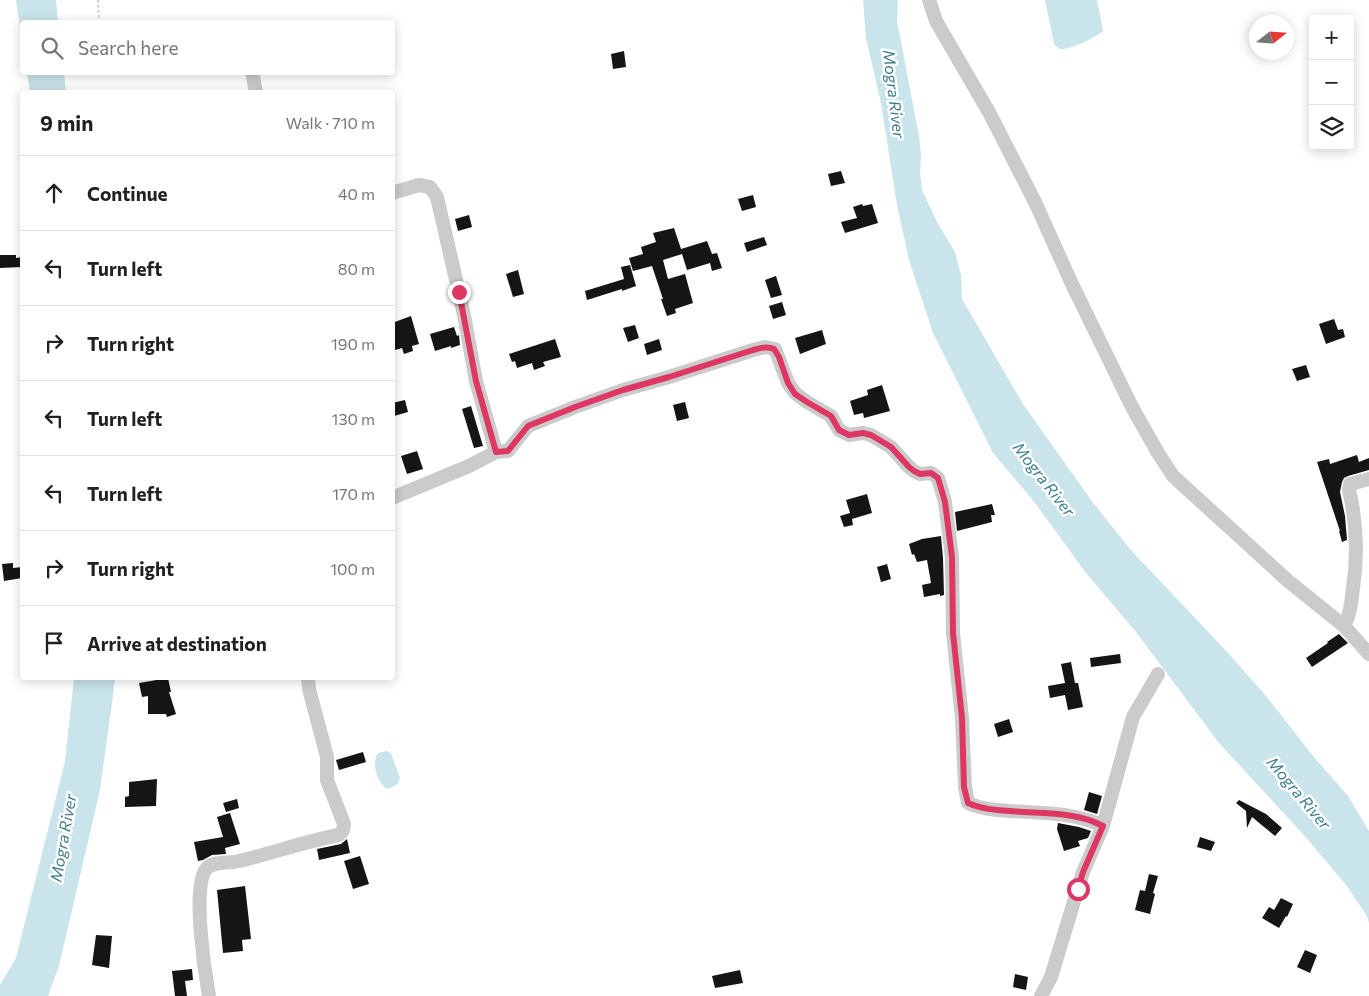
<!DOCTYPE html>
<html lang="en">
<head>
<meta charset="utf-8">
<style>
  :root { --surface:#fff; --page:#f6f6f6; --text:#202124; --muted:#757577; --line:#e0e0e0 }
  body { margin:0; font-family:Commissioner,sans-serif; background:var(--page); color:var(--text) }
  .controls { position:absolute; right:15px; top:15px; display:grid; overflow:hidden; border-radius:5px; box-shadow:0 2px 12px #0003 }
  .controls button { width:45px; height:45px; display:grid; place-items:center; padding:0; border:0; border-bottom:1px solid var(--line); background:var(--surface); color:var(--text); font:25px sans-serif }
  .compass { position:absolute; left:1249px; top:15px; width:45px; height:45px; border-radius:50%; background:var(--surface); box-shadow:0 2px 12px #0003; rotate:73deg }
  .stop { position:absolute; width:15px; height:15px; margin:-11px; border:4px solid #df3763; border-radius:50%; background:#fff }
  .stop.end { background:#df3763; border-color:#fff; box-shadow:0 1px 5px #0008 }
  .list { margin:0; padding:0; list-style:none }
  h2 { display:flex; justify-content:space-between; align-items:center; height:65px; margin:0; padding:0 20px; font-size:21px }
  h2 small { font-size:16px; font-weight:400; color:var(--muted) }
  .list li { display:grid; grid-template-columns:32px 1fr auto; gap:15px; align-items:center; box-sizing:border-box; height:75px; padding:0 20px; border-top:1px solid var(--line) }
  .list b { display:block; font-size:19px; white-space:nowrap }
  .list em { font-size:16px; font-style:normal; color:var(--muted) }
  .icon { flex:none; width:28px; height:28px; fill:none; stroke:currentColor; stroke-width:2; stroke-linecap:round; stroke-linejoin:round }
  .map { position:relative; flex:none; width:1369px; height:996px; overflow:hidden }
  .search { position:absolute; background:var(--surface); box-shadow:0 2px 12px #0003; left:20px; top:20px; width:375px; height:55px; display:flex; align-items:center; gap:12px; box-sizing:border-box; padding:0 18px; border-radius:5px; color:var(--muted); font-size:19px }
  .panel { position:absolute; background:var(--surface); box-shadow:0 2px 12px #0003; left:20px; top:90px; width:375px; height:590px; border-radius:5px }
  .map>svg:first-child { display:block }
  .water { fill:#c9e4ea }
  .building { fill:#151515 }
  .lines { fill:none; stroke-linecap:round; stroke-linejoin:round }
  .path { stroke:#cbcbcb; stroke-width:2; stroke-dasharray:2.5 2.5; stroke-linecap:butt }
  .street { stroke:#cbcbcb; stroke-width:14 }
  .route { stroke:#df3763; stroke-width:6 }
  .labels { text-anchor:middle; stroke-width:5; stroke-linejoin:round; paint-order:stroke }
  .water-label { font-size:16px; font-style:italic; fill:#3f7e8e; stroke:#fff }
</style>
</head>
<body>
<div class="map">
<svg width="1369" height="996" viewBox="0 0 1369 996">
  <rect width="100%" height="100%" fill="#fff"/>
  <!-- water -->
  <path class="water" d="M16 0H56L58 22H22V42Z
    M863 0H898L897 21 919 136 921 155 920 172 922 190 937 222 955 252 961 275 962 299 1023 404 1091 500 1130 549 1230 655 1266 696 1313 756 1348 796 1369 831V923L1367 916 1347 886 1302 833 1219 743 1136 632 1086 573 1032 499 993 453 933 333 909 260 897 205 881 103 866 38Z
    M1045 0H1097L1103 31C1094 38 1071 50 1059 49L1054 44Z
    M27 73H64L66 92H30Z
    M74 678H115L113 696 100 790 59 966 48 996H0V985L16 958 65 761Z
    M387 751 391 753 400 778 398 784 388 789C377 784 371 762 378 753Z"/>
  <!-- building -->
  <path class="building" d="M624 51 626 67 613 69 611 54Z
    M841 171 845 183 831 186 828 174Z
    M753 195 756 207 742 211 738 199Z
    M862 204 863 206 872 204 878 223 845 233 841 222 857 218 853 207Z
    M469 215 472 227 458 231 455 219Z
    M674 228 681 249 707 241 712 254 717 253 722 268 712 271 710 263 687 270 682 254 663 260 668 279 685 274 693 303 675 309 676 313 667 316 661 299H663L652 266 633 271 629 258 643 254 641 247 656 242 653 233Z
    M764 237 767 245 747 252 744 243Z
    M0 255H16V258L22 257V267L0 268Z
    M630 265 636 286 622 291V289L587 300 585 291 624 279 621 267Z
    M518 270 524 294 513 297 506 274Z
    M776 276 782 295 771 298 765 280Z
    M782 302 786 315 773 319 769 306Z
    M411 316 419 344 412 346 413 351 404 354 402 348 392 351V323Z
    M1334 319 1338 330 1343 329 1345 337 1326 344 1319 324Z
    M635 325 639 338 628 342 623 328Z
    M454 327 457 336 459 335 460 345 451 348V346L435 351 430 334Z
    M822 330 826 344 800 354 795 338Z
    M555 339 561 357 543 362 545 366 534 370 532 363 517 368 515 361 512 362 509 354Z
    M659 339 662 350 647 355 644 344Z
    M1306 365 1310 377 1297 381 1292 369Z
    M882 385 890 411 864 418 863 413 854 415 850 401 868 395 867 390Z
    M405 400 408 412 394 416 392 403Z
    M685 402 689 418 677 421 673 405Z
    M471 406 483 446 474 448 462 409Z
    M417 451 423 469 407 474 401 456Z
    M1357 455 1359 462 1369 458V470L1348 476 1344 478 1342 482 1340 492 1345 516 1347 540 1342 542 1339 531H1340L1317 462 1329 459 1330 464Z
    M867 494 872 513 852 519 853 525 844 527 840 516 850 513 846 500Z
    M992 504 995 515H991L992 522 957 531 955 512Z
    M941 536 943 558 944 595 940 596V594L924 597 922 585 931 583 927 560 917 562 914 554 912 555 909 544 922 539Z
    M13 563V568L22 567V578L4 581 2 564Z
    M887 564 891 579 881 582 877 567Z
    M1339 634 1348 643 1312 667 1306 658 1328 643 1327 642Z
    M1120 654 1121 663 1091 667 1090 658Z
    M1071 662 1075 683H1078L1083 707 1068 710 1065 695 1050 698 1048 686 1065 683 1061 664Z
    M168 678 171 692H169L176 714 167 717 166 714H148V696L142 697 139 683Z
    M1009 719 1013 732 998 737 994 724Z
    M363 752 366 762 339 770 336 760Z
    M157 779 156 806 125 807V797L129 796V782Z
    M1089 792 1102 796 1097 814 1084 810Z
    M237 799 239 808 226 812 223 803Z
    M1239 800 1266 814 1282 828 1275 836 1252 817 1247 828 1246 811 1236 803Z
    M230 813 240 844 225 848 226 854 212 855 203 860 198 861 194 842 223 837 217 817Z
    M1058 823 1079 827 1091 831 1088 838 1078 841 1080 846 1064 851 1057 829Z
    M1200 837 1215 842 1211 851 1197 847Z
    M347 839 350 853 319 860 317 849 341 844Z
    M360 856 369 884 353 889 344 861Z
    M1149 874 1158 876 1153 893 1155 894 1150 914 1135 910 1140 890 1145 891Z
    M245 886 251 939 242 940 243 951 223 953 217 890Z
    M1281 898 1293 904 1287 917 1286 916 1279 928 1262 918 1269 907 1274 910Z
    M96 935 112 936 109 968 92 965Z
    M1305 950 1317 955 1310 973 1297 967Z
    M192 969 193 980 185 981 187 996H175L172 971Z
    M740 970 743 983 715 988 712 976Z
    M1015 974 1028 977 1026 990 1013 987Z"/>
  <g class="lines">
    <!-- path -->
    <path class="path" d="M98 0 99 22"/>
    <!-- street -->
    <path class="street" d="M929 0 936 21 990 114 1035 202 1071 282 1132 407 1158 453 1173 476 1287 580 1344 626 1369 654
      M252 72 256 92
      M392 193 419 185 430 187 437 197 464 315 476 381 496 452
      M392 498 469 466 496 452 508 451 528 426 575 407 623 390 669 377 753 350 765 347 775 349 788 383 795 393 807 402 831 416 839 430 849 435 863 433 871 435 891 447 909 467 914 471 920 474 931 473 938 478 945 502 952 557 953 633 962 718 965 787 968 803C981 809 995 810 1010 811 1040 813 1075 812 1103 826
      M1344 626C1351 612 1351 603 1353 588 1358 554 1357 523 1349 490L1350 484 1369 479
      M209 996C205 974 191 883 207 868 216 860 228 864 239 861 273 853 306 841 339 835 343 832 344 829 344 824L327 780V757L309 689 308 678
      M1041 996 1051 977 1083 872 1103 826 1133 717 1158 674"/>
  </g>
  <g class="lines">
    <!-- route -->
    <path class="route" d="M459 292 476 381 496 452 508 451 528 426 575 407 623 390 669 377 753 350C760 348 767 346 774 349L779 357 788 383 795 394 807 402 831 416 839 430 849 435 863 433 871 435 891 447 909 467 914 471 920 474 931 473 938 478 945 502 952 557 953 633 962 718 964 787 968 803C981 809 995 810 1010 811 1040 814 1075 811 1103 826L1083 872 1078 889"/>
  </g>
  <g class="labels">
    <!-- water labels -->
    <g class="water-label">
      <text transform="translate(894 94) rotate(83)" y="6">Mogra River</text>
      <text transform="translate(1044 479) rotate(52)" y="6">Mogra River</text>
      <text transform="translate(1299 793) rotate(50)" y="6">Mogra River</text>
      <text transform="translate(63 838) rotate(-80)" y="6">Mogra River</text>
    </g>
  </g>
</svg>
<div class="controls">
<button>+</button>
<button>−</button>
<button><svg class="icon" aria-label="layers" viewBox="0 0 24 24"><path d="M12 4l9 5-9 5-9-5zM3 14l9 5 9-5"/></svg></button>
</div>
<svg class="compass" viewBox="-18 -18 36 36"><path d="M0-13l5 13h-10z" fill="#e53935"/><path d="M0 13l5-13h-10z" fill="#757577"/></svg>
<div class="stop" style="left:1078px;top:889px"></div>
<div class="stop end" style="left:459px;top:292px"></div>
<div class="search"><svg class="icon" aria-label="search" viewBox="0 0 24 24"><circle cx="10" cy="10" r="6"/><path d="M15 15l6 6"/></svg>Search here</div>
<section class="panel">
<h2>9 min<small>Walk · 710 m</small></h2>
<ul class="list">
<li><svg class="icon" aria-label="ahead" viewBox="0 0 24 24"><path d="M12 20V5M6 11l6-6 6 6"/></svg><div><b>Continue</b></div><em>40 m</em></li>
<li><svg class="icon" aria-label="left" viewBox="0 0 24 24"><path d="M17 20v-9H6M10 6l-5 5 5 5"/></svg><div><b>Turn left</b></div><em>80 m</em></li>
<li><svg class="icon" aria-label="right" viewBox="0 0 24 24"><path d="M7 20v-9h11M14 6l5 5-5 5"/></svg><div><b>Turn right</b></div><em>190 m</em></li>
<li><svg class="icon" aria-label="left" viewBox="0 0 24 24"><path d="M17 20v-9H6M10 6l-5 5 5 5"/></svg><div><b>Turn left</b></div><em>130 m</em></li>
<li><svg class="icon" aria-label="left" viewBox="0 0 24 24"><path d="M17 20v-9H6M10 6l-5 5 5 5"/></svg><div><b>Turn left</b></div><em>170 m</em></li>
<li><svg class="icon" aria-label="right" viewBox="0 0 24 24"><path d="M7 20v-9h11M14 6l5 5-5 5"/></svg><div><b>Turn right</b></div><em>100 m</em></li>
<li><svg class="icon" aria-label="arrive" viewBox="0 0 24 24"><path d="M6 21V4h12l-3 4 3 4H6"/></svg><div><b>Arrive at destination</b></div></li>
</ul>
</section>
</div>
</body>
</html>
